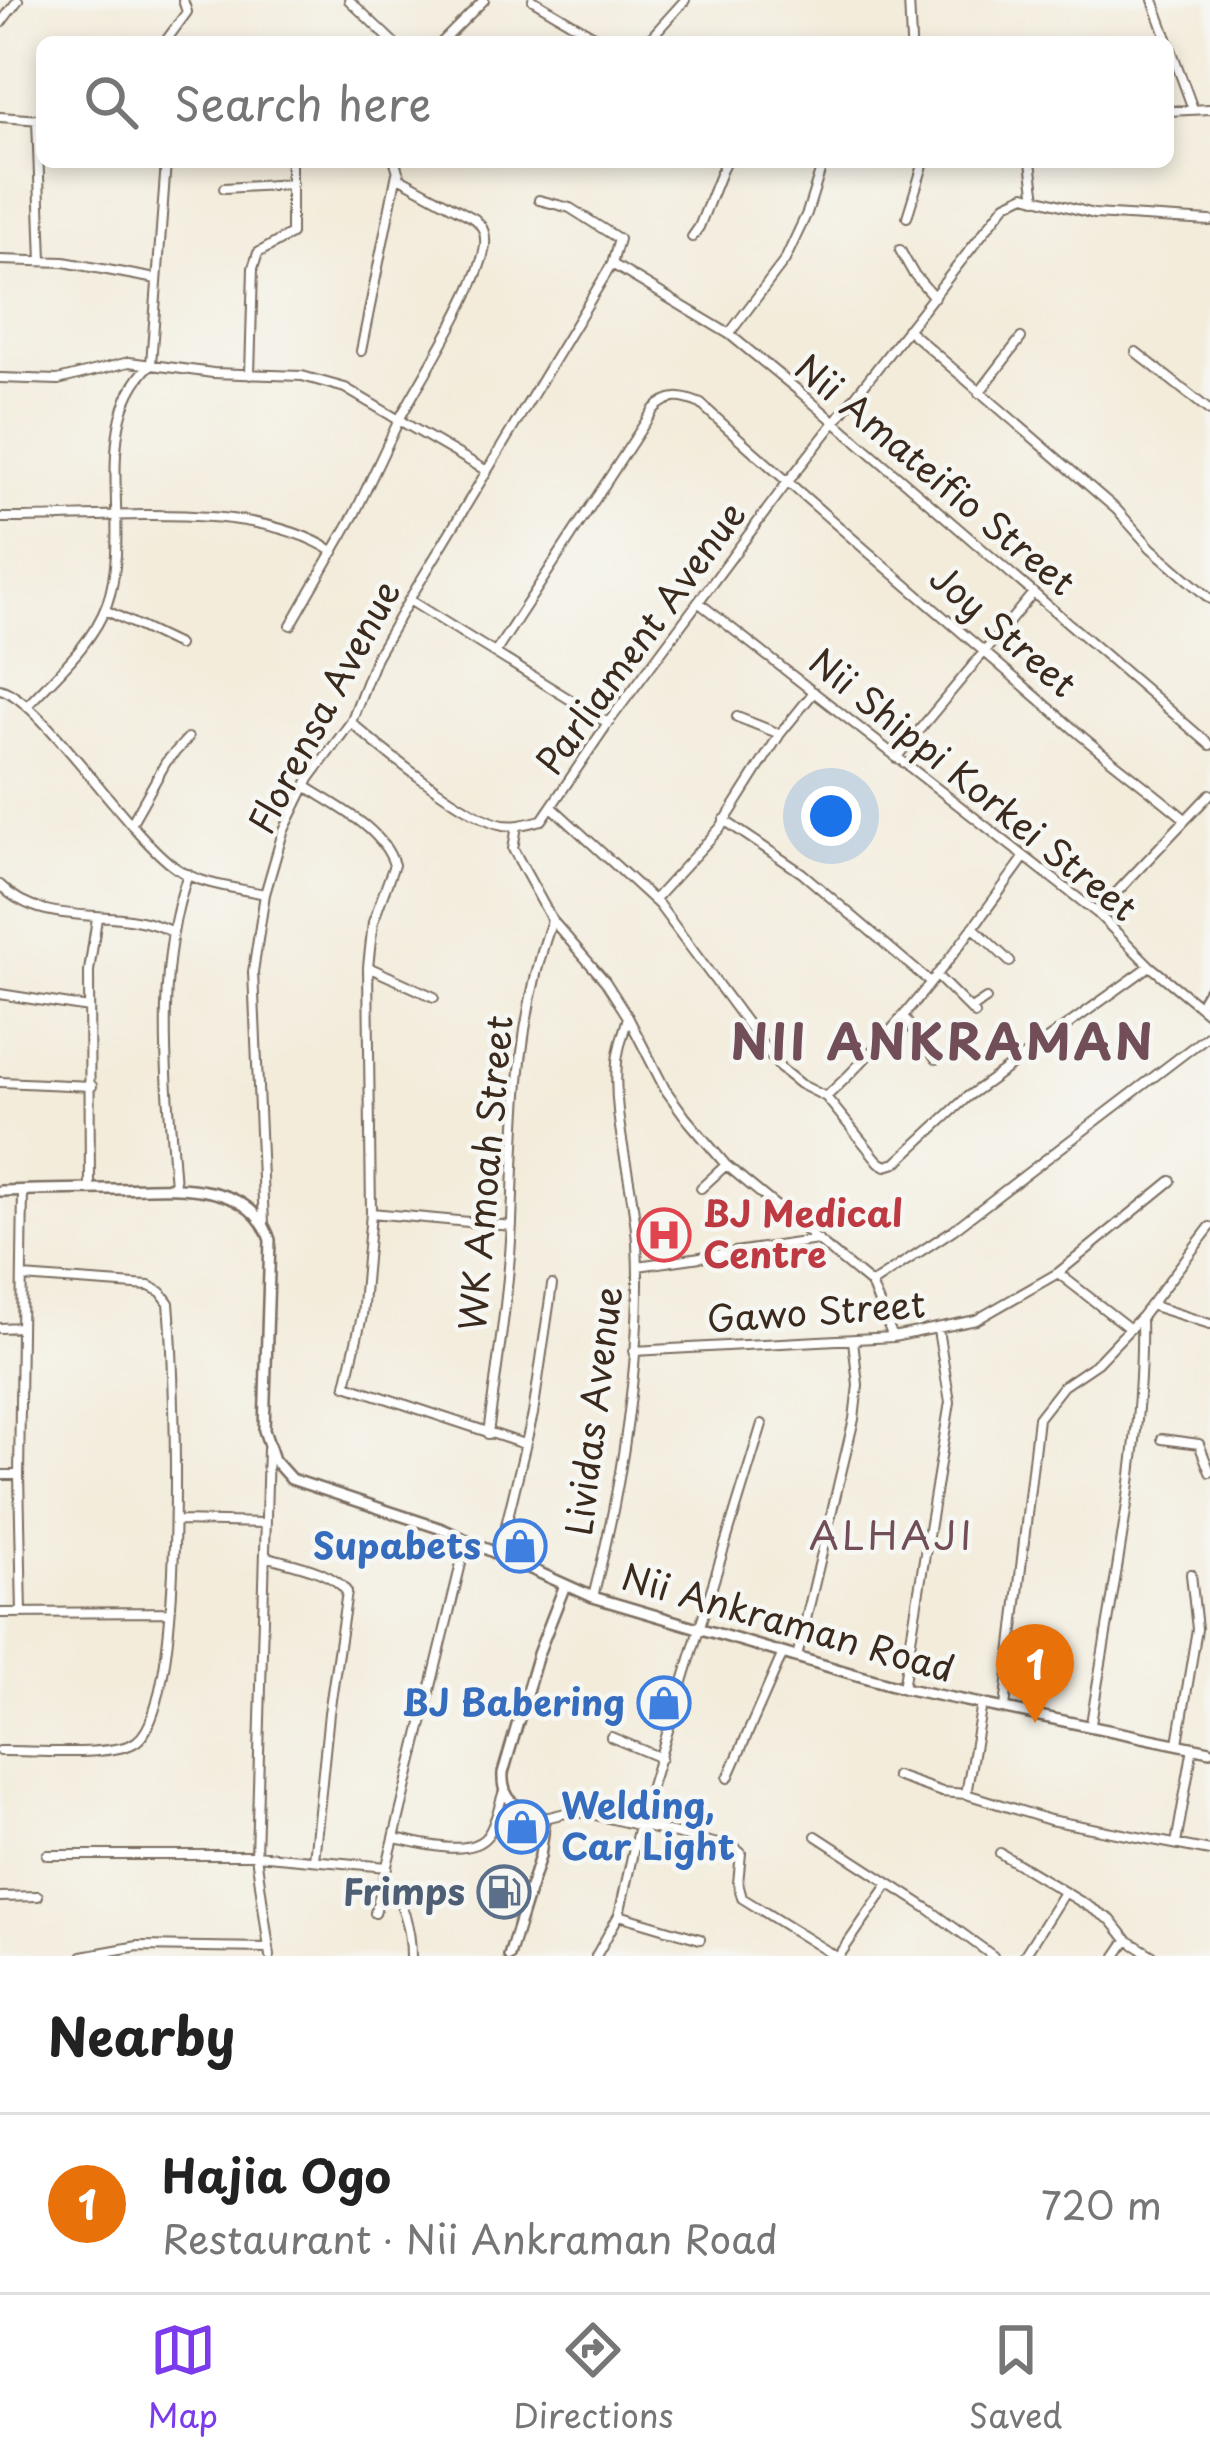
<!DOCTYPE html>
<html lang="en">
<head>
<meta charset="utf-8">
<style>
  :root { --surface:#fff; --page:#f2f2f2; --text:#222; --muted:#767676; --line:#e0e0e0; --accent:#7c3aed }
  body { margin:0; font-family:"Playpen Sans",sans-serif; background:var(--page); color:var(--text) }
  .you { position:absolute; left:831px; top:816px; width:42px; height:42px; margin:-30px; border:9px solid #fff; border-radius:50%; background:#1a73e8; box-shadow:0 0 0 18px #1a73e833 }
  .badge { display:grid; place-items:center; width:78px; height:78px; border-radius:50%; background:var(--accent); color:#fff; font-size:39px; font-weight:700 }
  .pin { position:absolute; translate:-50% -99px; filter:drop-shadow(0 3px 6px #0008) }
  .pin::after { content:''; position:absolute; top:63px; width:42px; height:36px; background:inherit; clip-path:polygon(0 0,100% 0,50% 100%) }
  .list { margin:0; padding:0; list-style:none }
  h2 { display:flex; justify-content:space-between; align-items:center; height:156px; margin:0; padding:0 48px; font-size:51px }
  h2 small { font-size:39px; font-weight:400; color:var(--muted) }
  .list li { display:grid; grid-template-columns:78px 1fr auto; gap:36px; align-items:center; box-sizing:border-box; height:180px; padding:0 48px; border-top:3px solid var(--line) }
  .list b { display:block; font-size:45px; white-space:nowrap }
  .list p { margin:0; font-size:39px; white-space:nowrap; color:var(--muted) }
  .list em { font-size:39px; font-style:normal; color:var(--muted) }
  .icon { flex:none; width:66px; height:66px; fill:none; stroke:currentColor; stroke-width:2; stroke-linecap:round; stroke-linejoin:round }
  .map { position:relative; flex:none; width:1210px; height:1956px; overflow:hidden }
  .search { position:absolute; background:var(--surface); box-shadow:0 6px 18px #0003; left:36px; right:36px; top:36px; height:132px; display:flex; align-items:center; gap:30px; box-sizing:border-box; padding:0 42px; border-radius:18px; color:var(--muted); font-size:45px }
  .sheet { height:336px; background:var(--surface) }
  nav { display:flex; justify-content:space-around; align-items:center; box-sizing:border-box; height:168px; border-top:3px solid var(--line); background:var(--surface); font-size:33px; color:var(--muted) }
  nav a { display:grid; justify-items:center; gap:6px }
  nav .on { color:var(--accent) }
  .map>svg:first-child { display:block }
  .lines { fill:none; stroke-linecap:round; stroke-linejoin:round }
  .minor-casing { stroke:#7b6e60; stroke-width:12 }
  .tertiary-casing { stroke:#7b6e60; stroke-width:14 }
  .minor { stroke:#fff; stroke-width:8 }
  .tertiary { stroke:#fff; stroke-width:9 }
  .labels { text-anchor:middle; stroke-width:9; stroke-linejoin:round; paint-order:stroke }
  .street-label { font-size:36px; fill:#3b2a1e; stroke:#f6f6f2 }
  .health-label { font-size:36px; font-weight:bold; fill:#be3a42; stroke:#f6f6f2; text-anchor:start }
  .shop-label { font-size:36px; font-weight:bold; fill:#366cbe; stroke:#f6f6f2; text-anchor:end }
  .service-label { font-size:36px; font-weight:bold; fill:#4e5e75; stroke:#f6f6f2; text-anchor:end }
  .neighbourhood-label { font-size:39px; letter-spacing:3px; fill:#724e58; stroke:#f6f6f2 }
  .district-label { font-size:48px; font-weight:bold; letter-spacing:3px; fill:#724e58; stroke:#f6f6f2 }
</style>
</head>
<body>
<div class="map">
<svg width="1210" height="1956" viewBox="0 0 1210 1956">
  <rect width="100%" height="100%" fill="#f6f6f2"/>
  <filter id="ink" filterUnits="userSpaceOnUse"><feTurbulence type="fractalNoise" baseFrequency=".00833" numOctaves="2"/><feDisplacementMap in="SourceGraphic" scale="24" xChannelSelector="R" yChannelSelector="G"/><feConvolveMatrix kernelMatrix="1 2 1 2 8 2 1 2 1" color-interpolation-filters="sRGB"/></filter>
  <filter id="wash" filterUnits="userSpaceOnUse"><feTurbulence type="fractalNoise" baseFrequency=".004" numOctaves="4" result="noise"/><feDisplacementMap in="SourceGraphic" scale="48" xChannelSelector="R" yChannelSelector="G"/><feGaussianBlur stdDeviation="2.7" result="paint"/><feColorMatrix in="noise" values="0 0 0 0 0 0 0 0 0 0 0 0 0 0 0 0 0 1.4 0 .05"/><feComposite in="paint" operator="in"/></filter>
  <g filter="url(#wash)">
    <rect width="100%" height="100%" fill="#f3ecdb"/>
  </g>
  <g filter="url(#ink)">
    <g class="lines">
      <!-- minor casing -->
      <g class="minor-casing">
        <path id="minor" d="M349 0 393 42
          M533 0 604 42
          M909 0 911 42
          M1153 0 1193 109
          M0 24 18 0
          M165 42 187 12 183 0
          M442 42 484 0
          M647 42 685 0
          M1168 111 1210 109
          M0 117 41 120
          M37 119 42 261
          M395 162 400 178 475 219C483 227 486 233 485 245 481 284 420 381 399 420L487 471
          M1031 162 1036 199
          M224 188 292 184
          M907 217 924 162
          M692 237 699 227 725 162
          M900 250 913 273 934 297
          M0 260 64 262 156 279
          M612 264 729 334 800 392 1210 745
          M907 329 1117 510 1151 548 1210 599
          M729 334 785 260 807 213 823 162
          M361 351 397 173
          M1136 352 1210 411
          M250 375 253 268 258 253 291 234V162
          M0 378 58 380 129 362 213 373 302 376 345 388 399 420 355 513 291 625
          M979 393 1021 338
          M0 518C97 520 251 497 334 552
          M409 600 608 723
          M698 602 1097 913 1150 966 1210 1015
          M105 610 178 645
          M495 653 654 409C670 394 681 396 701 404 824 517 952 623 1077 732 1112 762 1150 789 1185 819
          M0 689C42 700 127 834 176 868 200 885 237 888 265 894
          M28 705C56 675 93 643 107 604 134 528 88 423 151 364L166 162
          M737 717 780 734
          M351 722C379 748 468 819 503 825 517 827 529 823 542 820L608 723 787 483 1006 204 1025 195 1094 214 1210 221
          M896 758 1033 593
          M305 786C336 806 383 828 394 865L373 922 368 967 371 1213 362 1316 346 1385 524 1444
          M552 807 659 905 780 1068 800 1084 826 1097 879 1162 886 1166 896 1163 967 1097 1150 966
          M724 820 802 873 930 982
          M131 824 166 762 188 738
          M517 826 513 849 552 920 605 981 628 1017 665 1089 686 1118 726 1165 871 1284 893 1337
          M0 885C47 932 118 903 172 932
          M654 900 721 827 780 734 814 692
          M1097 913 1210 794
          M973 927 1010 962
          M368 967 434 997
          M936 975 975 1014
          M0 994 89 1008
          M1199 1006 1210 987
          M971 1009 986 999
          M903 1017 936 1059
          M0 1082 92 1086
          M826 1097C903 1026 963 942 1024 858
          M175 1187C168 1085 153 974 188 874
          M701 1188 726 1165
          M90 1189 89 971 97 918
          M371 1213 512 1226
          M264 1224 253 972 265 894 283 832 309 779 351 722 376 657 409 600 612 264 619 239 570 208 539 200
          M638 1266 818 1240
          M1058 1273 1130 1329
          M871 1284 953 1230 1210 1034
          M1150 1305 1210 1324
          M1142 1316 1210 1227
          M0 1328 21 1327
          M634 1351 893 1337 976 1320 1058 1273 1171 1181
          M488 1434C497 1364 509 1293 512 1222 516 1115 516 1023 552 920
          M1162 1439 1199 1444 1210 1472
          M268 1449 256 1855 270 1956
          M0 1475H19
          M178 1521 266 1523
          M499 1554 533 1414 552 1285
          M265 1556C290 1564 332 1570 347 1592L329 1713 314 1860
          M593 1597C621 1491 643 1353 637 1243 634 1183 612 1122 617 1062 618 1047 624 1032 628 1017
          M0 1613 170 1612
          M22 1613 19 1475 23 1190
          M797 1657 854 1419 858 1385 853 1340
          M903 1688 950 1402 938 1330
          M982 1704 966 1794 1050 1820 1210 1851
          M1005 1708 1038 1418 1063 1386 1097 1363 1141 1317C1144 1447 1111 1595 1091 1724
          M611 1737 661 1758
          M1178 1743 1197 1629 1191 1574
          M0 1751C30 1750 116 1758 137 1741 188 1702 175 1372 169 1303L161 1292 149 1286 22 1277
          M896 1776 942 1792 966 1794
          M728 1778 783 1653
          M545 1818 570 1812 587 1813 735 1848 741 1853 738 1883 742 1898 835 1956
          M816 1836 930 1910 993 1956
          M394 1838 467 1539
          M1176 1844 1193 1747
          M1000 1853 1111 1920 1127 1940 1153 1956
          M47 1855H256L387 1867
          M384 1879C403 1897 411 1930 411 1956
          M0 1897 38 1896
          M375 1913 394 1838C419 1842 468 1859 487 1836 496 1825 499 1804 504 1791
          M619 1915 700 1939
          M82 1956 138 1946 268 1948
          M596 1956 619 1915 639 1825 762 1424
          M839 1956 888 1885
          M1024 1956 1063 1894
          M1116 1956 1127 1940"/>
      </g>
      <!-- tertiary casing -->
      <g class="tertiary-casing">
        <path id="tertiary" d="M0 1191C38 1190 75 1189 113 1189 164 1188 250 1177 270 1240L264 1430 274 1460 291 1479 442 1529 593 1597 850 1673 903 1688 1210 1751
          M509 1956 540 1856 545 1818C520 1809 501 1803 503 1773L538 1654 565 1585"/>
      </g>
      <!-- minor -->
      <use href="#minor" class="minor"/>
      <!-- tertiary -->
      <use href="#tertiary" class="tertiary"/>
    </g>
  </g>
  <!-- icons -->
  <defs>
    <g id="hospital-ring" transform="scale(2.7)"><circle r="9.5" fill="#f6f6f2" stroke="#e0444e" stroke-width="1.5"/><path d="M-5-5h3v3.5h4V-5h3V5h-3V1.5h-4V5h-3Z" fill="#e0444e"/></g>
    <g id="shop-ring" transform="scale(2.7)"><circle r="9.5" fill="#f6f6f2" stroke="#3f7fe0" stroke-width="1.5"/><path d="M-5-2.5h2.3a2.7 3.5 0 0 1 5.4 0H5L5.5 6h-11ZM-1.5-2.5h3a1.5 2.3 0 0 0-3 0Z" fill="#3f7fe0"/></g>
    <g id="fuel-ring" transform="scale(2.7)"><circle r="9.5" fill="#f6f6f2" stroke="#5c6f8a" stroke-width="1.5"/><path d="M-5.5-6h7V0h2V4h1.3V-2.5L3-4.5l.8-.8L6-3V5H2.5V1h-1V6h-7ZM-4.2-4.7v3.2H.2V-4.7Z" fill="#5c6f8a"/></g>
  </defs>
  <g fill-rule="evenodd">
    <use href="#hospital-ring" x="664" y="1235"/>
    <use href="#shop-ring" x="520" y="1546"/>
    <use href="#shop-ring" x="664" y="1703"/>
    <use href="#shop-ring" x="522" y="1827"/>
    <use href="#fuel-ring" x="504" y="1892"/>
  </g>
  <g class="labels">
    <!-- street labels -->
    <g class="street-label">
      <text transform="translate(935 475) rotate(40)" y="13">Nii Amateifio Street</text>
      <text transform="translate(1003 631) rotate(41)" y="13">Joy Street</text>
      <text transform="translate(641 638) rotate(-54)" y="13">Parliament Avenue</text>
      <text transform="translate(324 707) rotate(-62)" y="13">Florensa Avenue</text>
      <text transform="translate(973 785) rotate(39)" y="13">Nii Shippi Korkei Street</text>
      <text transform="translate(486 1173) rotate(-85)" y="13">WK Amoah Street</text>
      <text transform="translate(816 1312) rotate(-4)" y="13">Gawo Street</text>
      <text transform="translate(594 1411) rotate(-83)" y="13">Lividas Avenue</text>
      <text transform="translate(788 1623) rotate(16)" y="13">Nii Ankraman Road</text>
    </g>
    <!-- health labels -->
    <g class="health-label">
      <text x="703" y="1227">BJ Medical<tspan x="703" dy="41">Centre</tspan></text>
    </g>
    <!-- shop labels -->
    <g class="shop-label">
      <text x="481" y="1559">Supabets</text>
      <text x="625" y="1716">BJ Babering</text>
      <text x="561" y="1819" text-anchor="start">Welding,<tspan x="561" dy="41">Car Light</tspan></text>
    </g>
    <!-- service labels -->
    <g class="service-label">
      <text x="465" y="1905">Frimps</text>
    </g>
    <!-- neighbourhood labels -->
    <g class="neighbourhood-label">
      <text x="892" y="1550">ALHAJI</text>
    </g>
    <!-- district labels -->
    <g class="district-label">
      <text x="943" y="1060">NII ANKRAMAN</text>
    </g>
  </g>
</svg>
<div class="you"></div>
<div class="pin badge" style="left:1035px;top:1723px;background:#e8710a">1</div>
<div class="search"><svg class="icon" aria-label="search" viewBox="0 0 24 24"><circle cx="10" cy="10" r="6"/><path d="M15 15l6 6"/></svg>Search here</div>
</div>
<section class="sheet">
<h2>Nearby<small></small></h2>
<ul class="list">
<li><span class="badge" style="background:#e8710a">1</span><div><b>Hajia Ogo</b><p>Restaurant · Nii Ankraman Road</p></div><em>720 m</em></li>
</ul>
</section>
<nav>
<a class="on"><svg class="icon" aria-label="map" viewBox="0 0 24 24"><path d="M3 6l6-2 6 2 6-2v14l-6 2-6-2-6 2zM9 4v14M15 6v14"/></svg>Map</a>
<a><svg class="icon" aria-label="directions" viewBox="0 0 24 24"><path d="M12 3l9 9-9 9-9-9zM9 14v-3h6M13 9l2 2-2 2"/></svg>Directions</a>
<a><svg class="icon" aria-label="saved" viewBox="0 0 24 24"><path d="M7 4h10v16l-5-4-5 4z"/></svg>Saved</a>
</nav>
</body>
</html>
